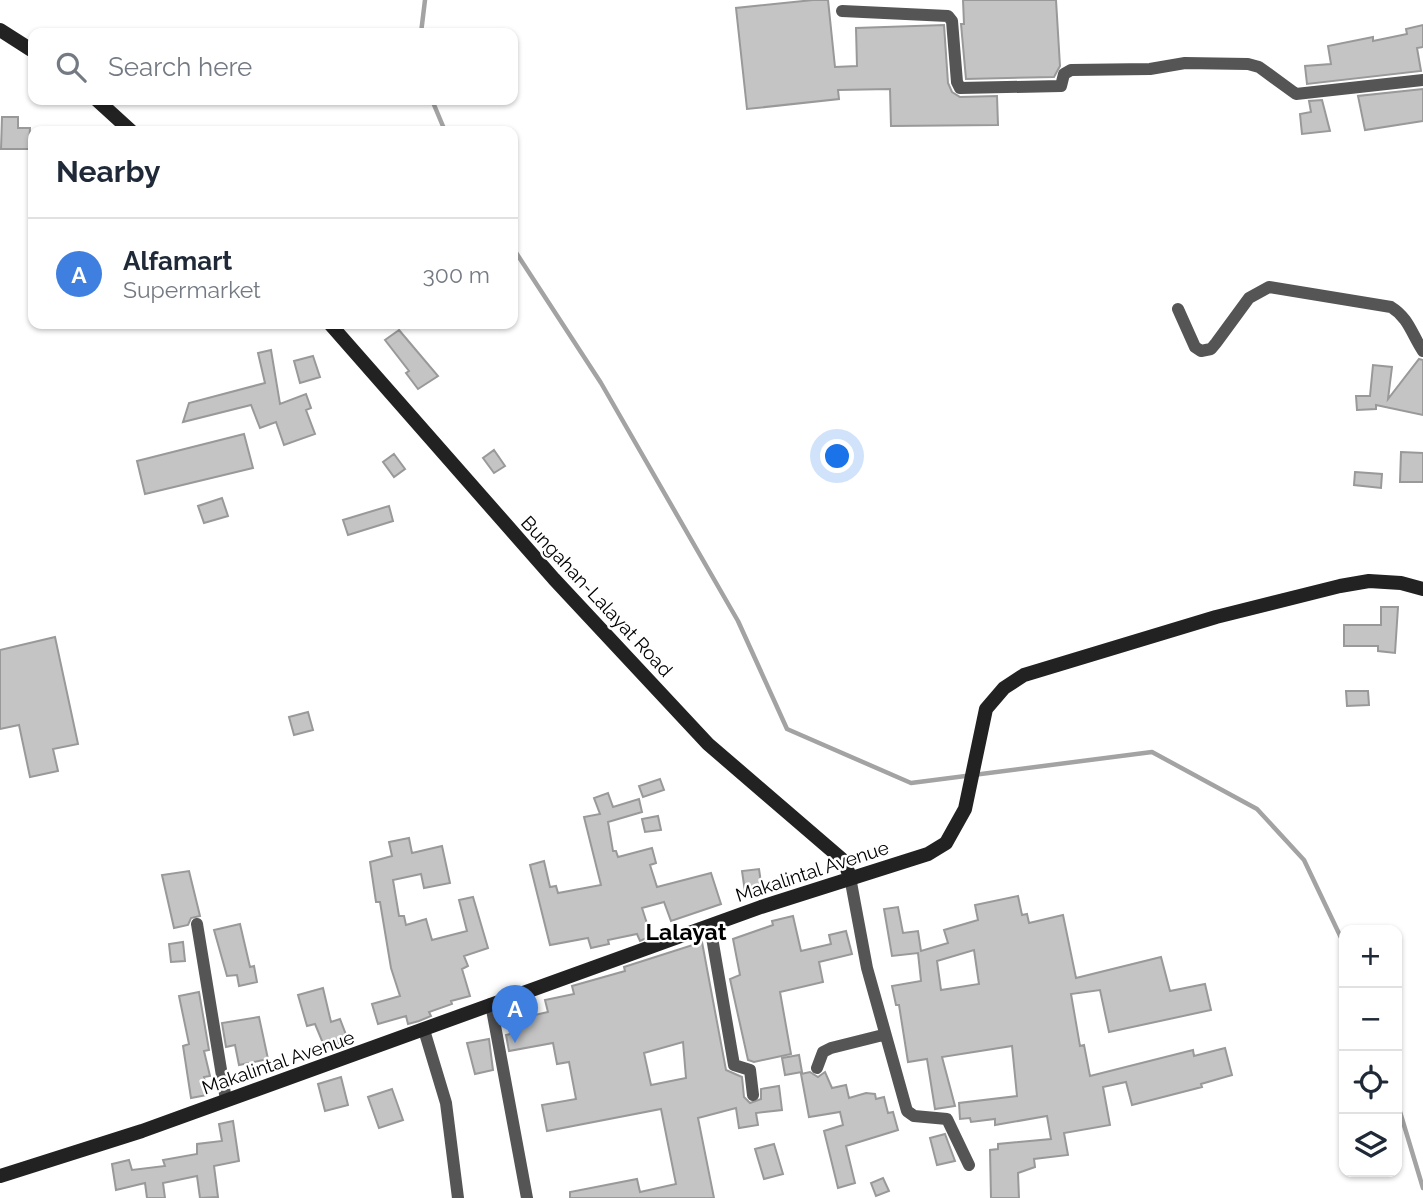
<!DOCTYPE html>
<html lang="en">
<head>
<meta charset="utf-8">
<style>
  :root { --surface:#fff; --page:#f6f6f7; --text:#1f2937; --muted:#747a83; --line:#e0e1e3; --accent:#000 }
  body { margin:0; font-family:Raleway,sans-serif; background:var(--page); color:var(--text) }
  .controls { position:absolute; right:21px; bottom:21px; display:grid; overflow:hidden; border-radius:14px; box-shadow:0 2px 5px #0004 }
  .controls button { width:63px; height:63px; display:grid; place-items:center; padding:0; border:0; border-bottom:2px solid var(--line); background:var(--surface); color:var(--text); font:35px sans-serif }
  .you { position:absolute; left:838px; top:457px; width:24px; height:24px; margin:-18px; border:5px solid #fff; border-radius:50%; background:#1a73e8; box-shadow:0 0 0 10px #1a73e833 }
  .badge { display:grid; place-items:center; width:46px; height:46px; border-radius:50%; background:var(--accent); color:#fff; font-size:23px; font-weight:700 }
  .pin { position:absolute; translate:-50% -58px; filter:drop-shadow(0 2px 4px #0008) }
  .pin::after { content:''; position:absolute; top:37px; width:24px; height:21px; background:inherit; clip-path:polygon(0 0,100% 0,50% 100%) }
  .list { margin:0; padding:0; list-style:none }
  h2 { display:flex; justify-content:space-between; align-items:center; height:91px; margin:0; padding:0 28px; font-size:30px }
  h2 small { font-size:23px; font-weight:400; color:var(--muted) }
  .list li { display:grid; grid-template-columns:46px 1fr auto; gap:21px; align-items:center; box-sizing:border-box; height:112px; padding:0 28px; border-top:2px solid var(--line) }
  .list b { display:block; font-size:26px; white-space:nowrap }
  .list p { margin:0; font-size:23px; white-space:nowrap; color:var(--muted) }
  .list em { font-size:23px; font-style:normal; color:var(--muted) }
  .icon { flex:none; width:38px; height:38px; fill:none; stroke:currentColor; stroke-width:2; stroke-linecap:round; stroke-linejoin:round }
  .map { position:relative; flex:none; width:1423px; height:1198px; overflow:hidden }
  .search { position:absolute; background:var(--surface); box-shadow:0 2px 5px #0004; left:28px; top:28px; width:490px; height:77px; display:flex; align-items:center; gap:18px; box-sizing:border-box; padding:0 24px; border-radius:14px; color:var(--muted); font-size:26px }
  .panel { position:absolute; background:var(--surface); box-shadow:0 2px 5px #0004; left:28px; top:126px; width:490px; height:203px; border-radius:14px }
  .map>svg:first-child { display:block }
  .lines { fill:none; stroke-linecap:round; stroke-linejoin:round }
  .stream { stroke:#a3a3a3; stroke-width:4.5 }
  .building { fill:#c4c4c4; stroke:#999; stroke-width:2; fill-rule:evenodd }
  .street { stroke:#555; stroke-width:12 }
  .secondary { stroke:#222; stroke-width:14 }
  .labels { text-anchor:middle; stroke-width:5; stroke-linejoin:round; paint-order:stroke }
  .street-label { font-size:19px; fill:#000; stroke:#fff }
  .quarter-label { font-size:23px; font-weight:bold; fill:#000; stroke:#fff }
</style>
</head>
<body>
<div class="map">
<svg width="1423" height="1198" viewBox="0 0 1423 1198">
  <rect width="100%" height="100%" fill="#fff"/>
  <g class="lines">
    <!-- stream -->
    <path class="stream" d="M421 33 425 0
      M432 100 445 131
      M513 248 601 383 738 621 787 729 911 783 1152 752 1257 809 1304 860 1344 944
      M1397 1102 1423 1188"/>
  </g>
  <!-- building -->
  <path class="building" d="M813 0H828L835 67 857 66 856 28 944 25 948 83 952 92 960 97 997 96 998 125 891 126 890 89 838 90 839 99 747 109 736 8Z
    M963 0H1056L1060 66 1054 77 966 79 961 24H964Z
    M1423 25V47L1417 48 1421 71 1307 84 1305 66 1331 64 1328 46 1373 37V41L1407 34 1406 29Z
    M1423 89V121L1365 130 1358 96Z
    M1322 100 1330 131 1302 134 1300 114 1311 112 1309 101Z
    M2 117H18V128H30L29 149H1Z
    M399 330 438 376 418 389 406 373 409 371 385 340Z
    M271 350 280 404 306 394 311 408 306 410 315 434 284 445 276 422 260 428 251 405 183 422 189 403 265 383 258 353Z
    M313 356 320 377 300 383 294 361Z
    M1419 359 1423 360V415L1376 405V409L1357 410 1356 396H1370L1373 365 1392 367 1388 399Z
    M244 434 253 468 145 494 137 461Z
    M494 450 505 466 494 473 483 458Z
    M1401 452 1423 453V482H1400Z
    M394 454 405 469 394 477 383 462Z
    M1355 472 1382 474 1381 488 1354 485Z
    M222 498 228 516 204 523 198 506Z
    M389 506 393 521 348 535 343 520Z
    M1381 607H1398L1395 653 1378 651V646H1344V625H1381Z
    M55 637 78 744 53 749 58 771 30 777 19 725 0 729V650Z
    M1346 691H1368L1369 705 1347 706Z
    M308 712 313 730 294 735 289 717Z
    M660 779 664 790 643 797 639 786Z
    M608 793 613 807 639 799 642 812 608 822 613 851H616L618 857 652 848 656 863 650 865 657 887 711 873 721 904 671 921 664 902 642 908 651 936 640 941 637 934 608 940 609 944 591 948 588 938 550 945 530 865 544 861 550 887 556 886 558 893 601 885 584 817 600 814 594 798Z
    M658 816 661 830 645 832 642 819Z
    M409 838 412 853 442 846 450 883 424 888 421 874 393 880 399 916H404L406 925 426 919 432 940 467 931 459 900 473 897 488 948 464 956 468 966 462 969 470 996 451 1001 452 1004 429 1012 431 1016 419 1021 408 1024 406 1016 378 1024 372 1004 400 996 391 968 380 902H376L370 862 392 856 389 842Z
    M759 869 762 890 745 892 742 871Z
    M189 871 200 916 191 918 188 925 174 928 162 875Z
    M1018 896 1022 915 1027 914 1029 923 1063 915 1076 978 1161 957 1170 991 1205 984 1211 1010 1109 1032 1100 990 1071 994 1080 1046 1084 1045 1090 1076 1193 1050 1194 1056 1225 1048 1232 1075 1201 1084 1202 1087 1132 1105 1126 1082 1103 1087 1110 1125 1064 1133 1068 1155 1034 1159 1035 1167 1018 1173 1019 1198H991L990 1150 998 1149V1144L1051 1139 1047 1116 995 1125V1119L971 1122 970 1118 960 1119 959 1103 1017 1096 1012 1046 942 1057 955 1106 935 1109 927 1059 908 1062 899 1005H896L892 986 921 981 918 953 892 956 884 909 898 907 903 933 918 931 921 951 948 943 944 930 978 920 975 905ZM974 950 979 984 941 990 937 961Z
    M793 916 801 951 831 944 829 935 846 931 852 954 819 962 823 982 780 992 791 1054 754 1062 748 1060 730 979 740 975 733 939 773 925 772 921Z
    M240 924 250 967 254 966 257 982 239 986 237 975 227 976 214 930Z
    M183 942 185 961 171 962 169 944Z
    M702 942 726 1070 742 1077 744 1097 750 1103 761 1099V1089L779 1086 782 1110 756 1113 758 1125 739 1128 736 1108 698 1118 714 1198H570V1192L637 1179 640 1192 676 1184 661 1109 547 1131 542 1105 576 1099 569 1062 557 1064 553 1043 509 1051 506 1035 515 1033 509 1013 523 1009 526 1017 548 1012 545 1000 574 994 572 986 625 971 624 967ZM683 1042 686 1078 651 1085 644 1053Z
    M323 988 331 1022 340 1019 348 1040 325 1048 315 1024 307 1026 298 995Z
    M199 992 209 1050 204 1051 210 1076 204 1077 207 1095 191 1098 183 1046 189 1044 179 996Z
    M259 1017 268 1059 239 1065 235 1045 226 1047 222 1023Z
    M489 1039 493 1070 475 1074 467 1043Z
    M799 1055 802 1072 785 1075 782 1058Z
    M810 1072 818 1077 825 1072 832 1088 846 1085 849 1098 866 1093 875 1094 876 1099 884 1097 888 1113 893 1112 898 1130 846 1146 855 1183 838 1188 824 1131 843 1125 840 1112 809 1117 801 1074Z
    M341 1077 348 1105 325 1111 318 1084Z
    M392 1089 403 1120 379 1128 368 1097Z
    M233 1121 239 1161 214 1166 218 1197 200 1198 197 1176 163 1183 165 1198H147L145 1183 116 1190 112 1164 129 1160 132 1170 165 1166 163 1160 197 1154V1144L222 1141 219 1124Z
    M945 1134 955 1161 937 1165 930 1138Z
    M774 1144 783 1174 764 1179 755 1149Z
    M883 1178 889 1191 876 1196 871 1183Z"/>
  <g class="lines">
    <!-- street -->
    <path class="street" d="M842 11 948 16 952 21 957 82 960 88 1061 86 1064 74 1071 70 1150 69 1185 63 1248 64 1259 67 1296 94 1423 80
      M1178 309 1195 347 1201 351 1211 349 1216 343 1249 298 1269 287 1391 307C1409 318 1412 335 1423 351
      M850 877 867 968 907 1111 914 1116 947 1119 969 1165
      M197 924 226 1100
      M710 926 734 1065 750 1070 753 1095
      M491 1004 527 1198
      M424 1030 446 1103 458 1198
      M817 1068 823 1052 831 1048 883 1035"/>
    <!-- secondary -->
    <path class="secondary" d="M0 30 33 51
      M97 100 131 131
      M330 324 554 579 708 744 844 861 850 877
      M0 1176 142 1131 761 907 928 854 946 843 965 809 986 709 1004 688 1024 675 1216 617 1340 586 1369 581 1401 583 1423 589"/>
  </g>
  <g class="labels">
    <!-- street labels -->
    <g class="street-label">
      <text transform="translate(597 596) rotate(47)" y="7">Bungahan-Lalayat Road</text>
      <text transform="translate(812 871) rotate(-18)" y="7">Makalintal Avenue</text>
      <text transform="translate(278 1062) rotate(-19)" y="7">Makalintal Avenue</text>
    </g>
    <!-- quarter labels -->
    <g class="quarter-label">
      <text x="686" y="940">Lalayat</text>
    </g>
  </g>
</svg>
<div class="controls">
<button>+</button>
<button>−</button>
<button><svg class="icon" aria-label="locate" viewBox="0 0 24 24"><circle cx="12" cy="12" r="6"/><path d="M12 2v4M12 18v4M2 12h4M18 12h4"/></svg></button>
<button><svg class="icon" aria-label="layers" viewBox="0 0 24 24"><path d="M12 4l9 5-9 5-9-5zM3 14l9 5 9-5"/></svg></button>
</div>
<div class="you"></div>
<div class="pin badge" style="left:515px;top:1043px;background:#3f7fe0">A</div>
<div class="search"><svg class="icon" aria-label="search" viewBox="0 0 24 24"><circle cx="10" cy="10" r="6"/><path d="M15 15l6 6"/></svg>Search here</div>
<section class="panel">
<h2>Nearby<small></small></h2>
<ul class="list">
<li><span class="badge" style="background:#3f7fe0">A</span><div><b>Alfamart</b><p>Supermarket</p></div><em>300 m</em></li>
</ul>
</section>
</div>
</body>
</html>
